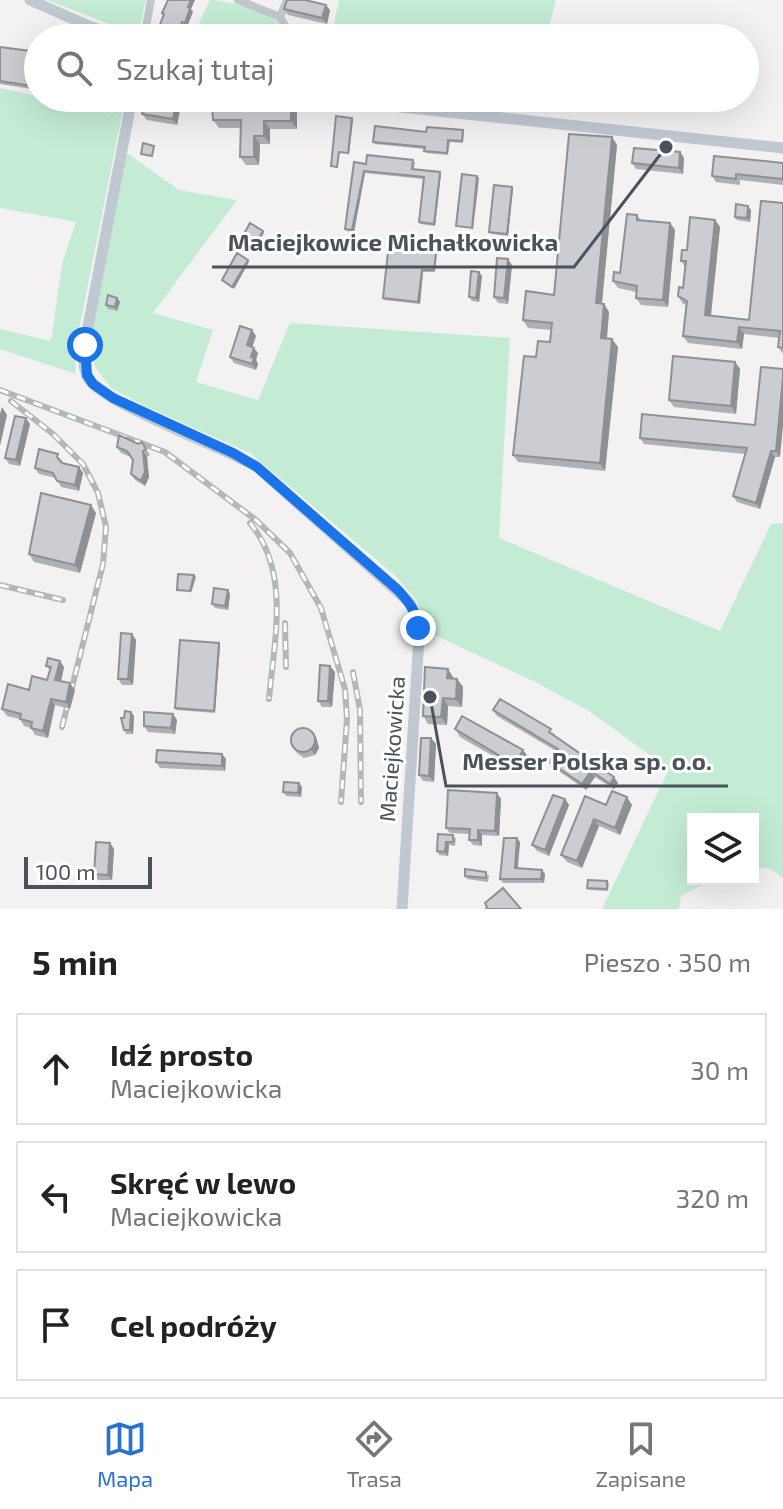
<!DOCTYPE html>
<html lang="pl">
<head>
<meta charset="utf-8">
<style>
  :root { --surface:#fff; --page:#f6f6f6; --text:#222; --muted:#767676; --line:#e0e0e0; --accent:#2972d4 }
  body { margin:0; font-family:"Exo 2",sans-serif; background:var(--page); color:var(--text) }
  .controls { position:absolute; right:24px; bottom:24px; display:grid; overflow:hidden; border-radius:0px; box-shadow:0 8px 32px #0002 }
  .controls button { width:72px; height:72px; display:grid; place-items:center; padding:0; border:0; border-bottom:2px solid var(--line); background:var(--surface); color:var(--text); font:40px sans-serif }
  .scale { position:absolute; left:24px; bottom:20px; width:128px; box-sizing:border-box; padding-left:8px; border:4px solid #4a535c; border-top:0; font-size:22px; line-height:28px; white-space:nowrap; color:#4a535c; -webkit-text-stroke:6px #fff; paint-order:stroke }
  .stop { position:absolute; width:24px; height:24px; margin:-18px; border:6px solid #1a73e8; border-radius:50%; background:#fff }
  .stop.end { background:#1a73e8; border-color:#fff; box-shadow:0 2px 8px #0008 }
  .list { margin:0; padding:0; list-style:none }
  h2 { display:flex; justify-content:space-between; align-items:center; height:104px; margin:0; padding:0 32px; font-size:34px }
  h2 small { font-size:26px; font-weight:400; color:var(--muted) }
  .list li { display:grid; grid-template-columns:52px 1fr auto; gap:24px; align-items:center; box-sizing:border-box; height:112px; margin:0 16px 16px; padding:0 16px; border:2px solid var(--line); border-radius:0px }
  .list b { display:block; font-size:30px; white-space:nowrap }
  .list p { margin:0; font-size:26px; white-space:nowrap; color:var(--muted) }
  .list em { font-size:26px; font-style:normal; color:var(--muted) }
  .icon { flex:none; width:44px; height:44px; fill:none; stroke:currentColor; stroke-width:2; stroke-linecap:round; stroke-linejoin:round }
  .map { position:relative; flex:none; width:783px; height:909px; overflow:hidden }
  .search { position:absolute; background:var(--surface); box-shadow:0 8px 32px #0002; left:24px; right:24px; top:24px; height:88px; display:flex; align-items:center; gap:20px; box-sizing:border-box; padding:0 28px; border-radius:44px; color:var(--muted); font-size:30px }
  .sheet { height:488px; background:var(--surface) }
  nav { display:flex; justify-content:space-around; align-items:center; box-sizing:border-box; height:112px; border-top:2px solid var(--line); background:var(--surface); font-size:22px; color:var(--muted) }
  nav a { display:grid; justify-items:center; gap:4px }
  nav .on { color:var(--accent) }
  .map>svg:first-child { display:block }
  .green { fill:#c4ecd4 }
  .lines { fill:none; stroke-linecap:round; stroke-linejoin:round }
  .street { stroke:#c0c8ce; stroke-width:8 }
  .secondary { stroke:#c0c9d2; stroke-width:11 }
  .rail-casing { stroke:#b3b6ba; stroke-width:6 }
  .rail { stroke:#fff; stroke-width:3; stroke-dasharray:9; stroke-linecap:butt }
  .wall { fill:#afb0b5 }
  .shaded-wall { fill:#8e9094 }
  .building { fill:#cbcdd3; stroke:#8e9094; stroke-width:2 }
  .route { stroke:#1a73e8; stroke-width:10 }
  .labels { text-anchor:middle; stroke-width:6; stroke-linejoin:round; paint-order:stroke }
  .street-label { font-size:22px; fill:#4a535c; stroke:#fff }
  .leader { fill:none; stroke:#4a535c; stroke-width:3 }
  .callout-dot { fill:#4a535c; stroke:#fff; stroke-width:3 }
  .callout-label { font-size:24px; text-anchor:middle; font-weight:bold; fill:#4a535c; stroke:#fff; stroke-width:6; stroke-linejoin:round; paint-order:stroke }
</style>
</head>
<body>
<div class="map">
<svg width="783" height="909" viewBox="0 0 783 909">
  <rect width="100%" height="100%" fill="#f3f1f1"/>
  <!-- green -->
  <path class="green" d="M47 0H146L138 35Z
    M210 0C227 0 271 12 282 26 285 30 286 34 288 38H192Z
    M339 0H556L546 38H331Z
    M0 88 112 113 124 104 80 325 75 359 76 374 0 349V329L51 341 62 264 76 222 0 208Z
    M438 98H526L503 105Z
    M124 151 179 190 237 200 153 313 213 330 196 382 258 400 290 323 510 338 499 538 720 631 771 524 783 523V878L768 868 753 869V819H693V879H713L681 896 679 909H602L669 769 589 711 533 681 426 631 417 601 397 577 250 453 145 406 111 388 95 367 91 331Z"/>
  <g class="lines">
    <!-- street -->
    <path class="street" d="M238 0 280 17 292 38
      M280 17 287 0
      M144 38 151 0"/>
    <!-- secondary -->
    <path class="secondary" d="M30 0 89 26 124 38
      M132 98 85 342C84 354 82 367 88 378 104 404 223 447 257 467L410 603 418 620 419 638 402 909
      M316 98 783 148"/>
    <!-- rail casing -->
    <g class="rail-casing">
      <path id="rail" d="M0 390 165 452 256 520 290 553 321 608 345 689 347 719 341 802
        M11 401 53 434 83 464 98 493 106 527 103 564 62 727
        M250 523C291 572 274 641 269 699
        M0 585 63 600
        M285 623 286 667
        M353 672 360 710 361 802"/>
    </g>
    <!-- rail -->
    <use href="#rail" class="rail"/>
  </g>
  <!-- wall -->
  <path class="wall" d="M284 9 330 10 327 24 288 15Z
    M0 47 38 52V90L0 84Z
    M88 98H124L122 103Z
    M176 104 180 110 177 125 147 120 142 114Z
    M297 111V129H270V144H260L259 165H246L240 157 241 128H219L213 120Z
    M463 130 464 132 463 143 450 142 448 155 426 153 425 149 375 144 373 142 426 132Z
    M612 137 617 145 602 304H604L609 312 607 339 618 347 605 471 518 462 513 455 536 357 550 342 551 330 528 328 523 320 554 295Z
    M680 152 684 158 683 174 636 169 632 163Z
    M415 162 414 169 440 172 441 174 435 226 420 224 419 222 423 179 365 173 354 232 346 231 345 229 366 164Z
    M783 163V185L740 180V185L716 182 712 176Z
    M512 187 513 189 508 236 491 234 489 232Z
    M783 203V354L778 347 779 338 744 334 742 349 688 343 683 336 686 305 683 304 678 296 683 288 685 267 681 261 687 250 715 220 720 227 711 316 749 320Z
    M751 210 750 222 737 220 735 217Z
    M637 215 641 220 670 223 675 230 668 307 641 305 636 298V292L618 288 613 281 620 273Z
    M375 240 376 242V249L353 246 352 244Z
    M416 248V251L437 255 435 272H423L420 304 384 300 383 298Z
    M512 265 508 304 498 303 494 297Z
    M479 272 482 276 479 302 472 301 469 297Z
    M117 298 120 302 117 311 108 309 106 305Z
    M256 336 252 347 258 353 256 360 258 364 256 370 234 363 230 357Z
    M735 362 740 369 736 414 674 407 669 400Z
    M761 367 780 457H775L760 509 737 502 733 496 745 454 644 444 640 438 755 425Z
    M30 424 20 466 9 464 5 458Z
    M142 442 150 455 147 457 149 477 145 486 135 480 131 474 133 460 131 457 121 453 117 447 138 444Z
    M62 460V463L79 467 83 473 79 491 61 487 56 478 39 474 35 468Z
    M96 513 80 573 34 562 29 554Z
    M230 594 228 610 215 608 212 604Z
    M132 634 136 640 133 685H122L118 679Z
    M219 643 220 645 215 713 176 710 175 708Z
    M46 666 64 667 61 681 75 690 70 709 55 705 48 738 35 735 31 728 24 726 20 719 7 716 2 709 29 690 47 680 50 670Z
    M335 672 332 707H322L318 701Z
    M453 677V679H457L463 687 462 707 448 706 447 725 428 724 423 716Z
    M493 710 555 734 554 736 618 783 614 789 595 777 586 790 553 767 549 762 556 751 497 716Z
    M131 712 134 716 133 734H126L124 730V718Z
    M173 714 177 720 175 734 148 732 144 726Z
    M455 729 523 750 529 758 521 772 460 737Z
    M312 731 316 737 319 748 315 755 304 758 297 753 293 747Z
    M431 738 436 744 434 782 423 781 419 775Z
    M222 754 226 759 225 771 160 768 156 762Z
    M302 787 301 797 286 796 283 792Z
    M497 793 501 799 499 836 482 835V846L473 845 469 840 470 834 450 833 446 828Z
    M565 799 569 805 549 856 537 851 532 845Z
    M606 805H632L620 835 599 826 582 868 567 862 561 855Z
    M453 835 456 839 455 846 449 845 448 856 439 855 437 851Z
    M520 842 518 868 542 870 545 874 544 883H503L500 879Z
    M110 843 114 849 112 880H98L94 874Z
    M489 875 488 882 467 879 465 876Z
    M607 881 609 883 608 891 589 890 587 888Z"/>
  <!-- shaded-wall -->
  <path class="shaded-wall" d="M191 0H195L191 9 193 12 187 27 185 23Z
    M326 5 330 10 327 24 322 18Z
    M182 22 185 26 181 38H176Z
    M291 103 297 111V129L291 121Z
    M176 104 180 110 177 125 173 119Z
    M352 118 353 120 349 155 348 153Z
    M264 121 270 129V144L264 136Z
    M254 136 260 144 259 165 254 157Z
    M612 137 617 145 601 311 596 303Z
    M680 152 684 158 683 174 679 168Z
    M364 171 365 173 354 232 352 230Z
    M440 172 441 174 435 226 434 224Z
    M477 176 479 178 473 230 472 228Z
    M512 187 513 189 508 236 507 234Z
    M748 206 751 210 750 222 747 218Z
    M715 220 720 227 710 323 705 315Z
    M670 223 675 230 668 307 663 300Z
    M263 231 264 233 255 248 254 246Z
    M508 259 512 265 508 304 504 298Z
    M248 260 249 262 234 289 232 287Z
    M422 270 423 272 420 304 418 302Z
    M479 272 482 276 479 302 476 298Z
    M117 298 120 302 117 311 115 307Z
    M604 304 609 312 606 346 601 338Z
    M739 327 744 334 742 349 737 342Z
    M252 330 256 336 251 351 247 345Z
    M612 339 618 347 605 471 600 463Z
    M254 348 258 353 256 360 258 364 256 370 252 364 251 357Z
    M735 362 740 369 736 414 731 406Z
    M783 377V426L780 457 776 451Z
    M2 407 7 415 0 446V414Z
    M26 418 30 424 20 466 16 460Z
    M143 451 147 457 149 477 145 486 141 481Z
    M771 451 775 457 760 509 756 503Z
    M79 467 83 473 79 491 75 485Z
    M91 505 96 513 80 573 75 565Z
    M194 575 196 577 191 593 190 591Z
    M228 590 230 594 228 610 225 606Z
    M132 634 136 640 133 685 128 679Z
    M219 643 220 645 215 713 214 711Z
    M60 661 64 667 60 686 55 680Z
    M330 666 335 672 332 707 328 701Z
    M448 669 453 677V686L447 678Z
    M457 679 463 687 462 707 456 699Z
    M70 683 75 690 70 709 66 702Z
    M443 698 448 706 447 725 441 717Z
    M51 699 55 705 48 738 43 731Z
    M131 712 134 716 133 734 130 730Z
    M173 714 177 720 175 734 171 728Z
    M312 731 316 737 319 748 315 755 311 749Z
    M431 738 436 744 434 782 429 776Z
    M523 750 529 758 521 772 515 765Z
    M222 754 226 759 225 771 222 766Z
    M591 771 595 777 586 790 582 784Z
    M614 777 618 783 614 789 610 784Z
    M299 783 302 787 301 797 298 793Z
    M497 793 501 799 499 836 495 831Z
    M627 797 632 805 620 835 615 828Z
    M565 799 569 805 549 856 545 850Z
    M594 819 599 826 582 868 577 861Z
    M478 830 482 835V846L478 840Z
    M517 838 520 842 517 872 515 868Z
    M446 842 449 845 448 856 445 852Z
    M110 843 114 849 112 880 108 875Z
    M542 870 545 874 544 883 541 879Z"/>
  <!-- building -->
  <path class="building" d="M168 0H191L188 7 190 8 185 23 182 22 176 38H164L156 35 164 14 162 13Z
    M287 0H305L326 5 322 18 284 9Z
    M0 47 38 52V87L0 81Z
    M145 98 176 104 173 119 142 114Z
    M216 102 291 103V121H264V136H254V157H240L241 120H213L212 105Z
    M336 116 352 118 348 153 339 152 337 167 331 166Z
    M375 126 426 132 427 127 463 130 462 141 448 140 447 153 424 151 425 147 373 142Z
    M569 134 612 137 596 303 604 304 601 338 612 339 600 463 513 455 524 356 536 357 538 341 550 342 552 323 523 320 526 291 554 295Z
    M143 143 154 146 152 156 141 154Z
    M634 148 680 152 679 168 632 163Z
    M367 155 413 160 412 169 440 172 434 224 419 222 424 177 364 171 352 230 345 229 354 162 366 164Z
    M714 156 783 163V179L736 174V179L712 176Z
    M462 174 477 176 472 228 456 226Z
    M494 185 512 187 507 234 489 232Z
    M761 201 783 203V348L778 347 780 331 739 327 737 342 683 336 687 301 678 296 679 287 683 288 686 261H681L682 250H687L690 217 715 220 705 315 749 320Z
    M736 204 748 206 747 218 735 217Z
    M627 214 637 215V220L670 223 663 300 636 298 637 286 613 281 614 272 620 273Z
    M250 223 263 231 254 246 241 239Z
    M353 238 375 240 374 247 352 244Z
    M389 243 415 246 414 251 436 253 434 270H422L418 302 383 298Z
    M237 253 248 260 232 287 222 280Z
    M497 258 508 259 504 298 494 297Z
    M471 271 479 272 476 298 469 297Z
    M108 295 117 298 115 307 106 305Z
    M240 326 252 330 247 345 254 348 251 357 254 358 252 364 230 357Z
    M673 356 735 362 731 406 669 400Z
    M761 367 783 369V377L776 451H771L756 503 733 496 747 448 640 438 642 414 755 425Z
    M15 416 26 418 16 460 5 458Z
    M119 435 138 444 142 442 146 449 143 451 145 472 141 481 131 474 133 460 127 451 117 447Z
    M39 449 58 454 57 457 62 463 79 467 75 485 57 481 53 473 35 468Z
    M41 493 91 505 75 565 29 554Z
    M178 574 194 575 190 591 177 590Z
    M214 588 228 590 225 606 212 604Z
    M121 633 132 634 128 679H118Z
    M180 640 219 643 214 711 175 708Z
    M48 658 60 661 55 680 70 683 66 702 51 699 43 731 31 728 32 722 20 719 21 714 2 709 8 684 29 690 32 676 47 680 51 667 46 666Z
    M320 665 330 666 328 701H318Z
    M425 667 448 669 447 678 457 679 456 699 443 698 441 717 423 716Z
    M500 699 551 729 549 732 614 777 610 784 591 771 582 784 549 762 558 749 493 710Z
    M125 711 131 712 130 730H124L121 718H124Z
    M144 712 173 714 171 728 144 726Z
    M462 716 523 750 515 765 455 729Z
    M291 740a12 12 0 1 1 24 0a12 12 0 1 1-24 0Z
    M421 738H431L429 776 419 775Z
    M157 750 222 754V766L156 762Z
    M284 782 299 783 298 793 283 792Z
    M448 790 497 793 495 831 478 830V840H469L470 829 446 828Z
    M612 791 627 797 615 828 594 819 577 861 561 855 585 796 606 805Z
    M553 795 565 799 545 850 532 845Z
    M438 834 453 835V842H446L445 852 437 851Z
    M504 838H517L515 868 542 870 541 879H500Z
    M96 842 110 843 108 875 94 874Z
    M465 869 486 872V878L465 876Z
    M588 880 607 881V889L587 888Z
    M503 888 521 909H486L487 907 485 903Z"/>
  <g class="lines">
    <!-- route -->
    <path class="route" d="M85 345 87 375 93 384 113 398 233 453 257 467 398 590C408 601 417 612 418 628"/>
  </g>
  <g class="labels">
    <!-- street labels -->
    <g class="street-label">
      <text transform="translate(392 749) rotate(-86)" y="8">Maciejkowicka</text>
    </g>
  </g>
  <!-- callouts -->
  <path class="leader" d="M666 147L574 267H212M430 697L446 786H728"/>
  <g class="callout-dot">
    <circle cx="666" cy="147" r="8"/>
    <circle cx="430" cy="697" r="8"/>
  </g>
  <g class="callout-label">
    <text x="393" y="251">Maciejkowice Michałkowicka</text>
    <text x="587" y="770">Messer Polska sp. o.o.</text>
  </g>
</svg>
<div class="controls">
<button><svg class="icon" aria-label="layers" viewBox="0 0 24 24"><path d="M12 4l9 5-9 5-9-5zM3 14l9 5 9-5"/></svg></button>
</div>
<div class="scale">100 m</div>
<div class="stop" style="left:85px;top:345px"></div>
<div class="stop end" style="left:418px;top:628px"></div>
<div class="search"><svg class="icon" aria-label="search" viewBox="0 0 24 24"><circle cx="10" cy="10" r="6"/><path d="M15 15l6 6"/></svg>Szukaj tutaj</div>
</div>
<section class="sheet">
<h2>5 min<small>Pieszo · 350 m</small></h2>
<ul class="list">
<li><svg class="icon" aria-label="ahead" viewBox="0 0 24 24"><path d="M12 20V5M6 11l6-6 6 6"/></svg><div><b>Idź prosto</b><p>Maciejkowicka</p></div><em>30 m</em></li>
<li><svg class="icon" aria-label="left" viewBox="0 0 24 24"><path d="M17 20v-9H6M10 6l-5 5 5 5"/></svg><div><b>Skręć w lewo</b><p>Maciejkowicka</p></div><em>320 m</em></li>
<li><svg class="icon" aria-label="arrive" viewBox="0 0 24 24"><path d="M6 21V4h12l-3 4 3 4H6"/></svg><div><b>Cel podróży</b></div></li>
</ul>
</section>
<nav>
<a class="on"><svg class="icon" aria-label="map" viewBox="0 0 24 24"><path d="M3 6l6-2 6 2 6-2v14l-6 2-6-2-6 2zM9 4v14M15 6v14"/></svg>Mapa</a>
<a><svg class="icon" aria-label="directions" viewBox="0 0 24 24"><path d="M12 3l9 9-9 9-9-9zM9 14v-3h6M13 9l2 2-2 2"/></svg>Trasa</a>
<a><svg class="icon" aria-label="saved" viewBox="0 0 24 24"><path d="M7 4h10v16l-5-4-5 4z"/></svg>Zapisane</a>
</nav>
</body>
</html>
